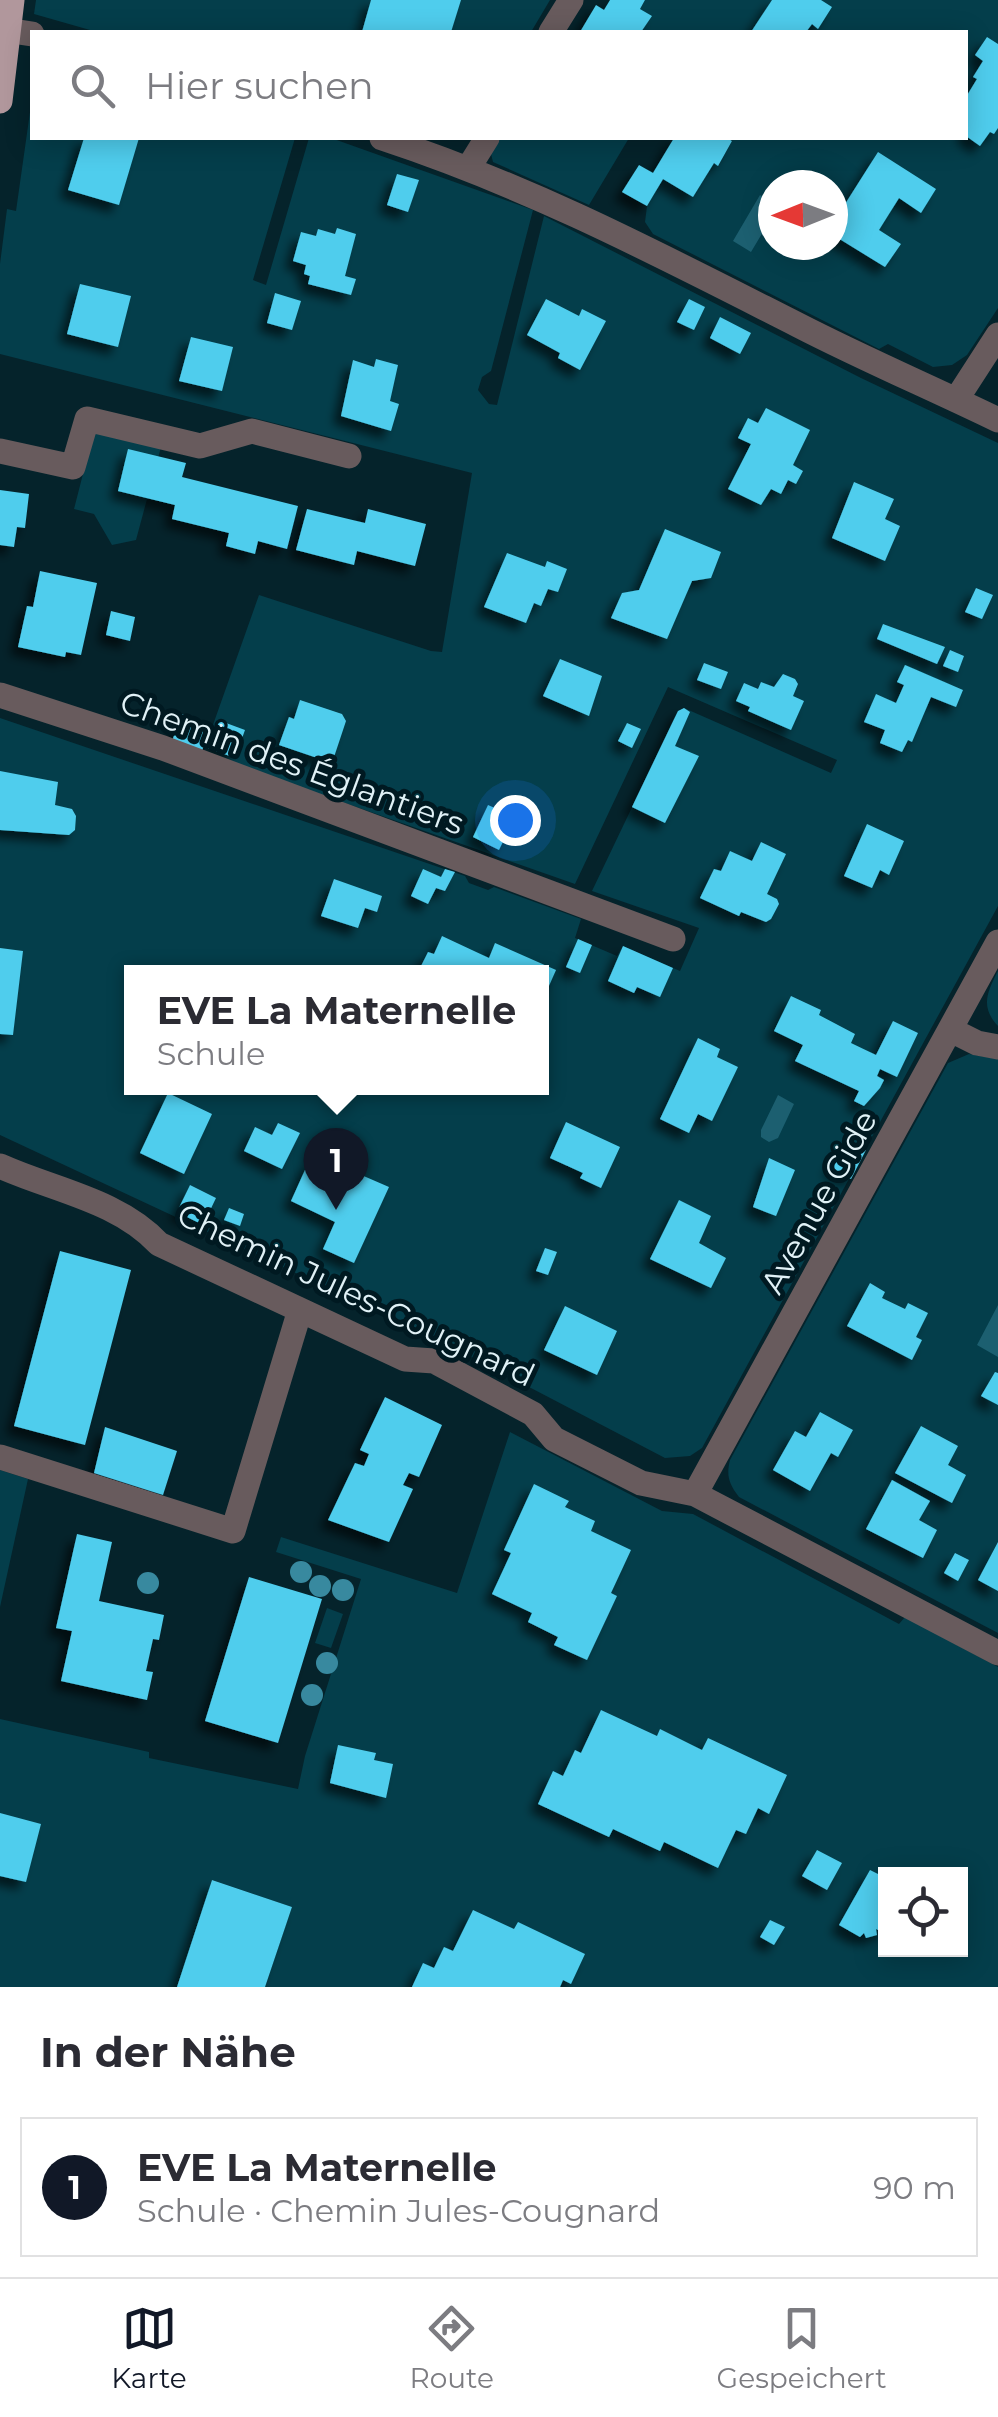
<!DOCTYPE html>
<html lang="de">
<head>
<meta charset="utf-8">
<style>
  :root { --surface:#fff; --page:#f7f7f7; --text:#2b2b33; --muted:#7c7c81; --line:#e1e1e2; --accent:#111827 }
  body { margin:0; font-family:Montserrat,sans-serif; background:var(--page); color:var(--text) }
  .controls { position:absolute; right:30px; bottom:30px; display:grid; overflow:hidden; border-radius:0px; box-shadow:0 5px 25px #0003 }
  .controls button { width:90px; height:90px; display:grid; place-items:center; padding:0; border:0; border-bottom:2px solid var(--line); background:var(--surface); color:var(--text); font:50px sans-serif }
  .compass { position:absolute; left:758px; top:170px; width:90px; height:90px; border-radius:50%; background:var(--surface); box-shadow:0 5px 25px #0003; rotate:269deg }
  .you { position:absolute; left:515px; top:820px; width:35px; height:35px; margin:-25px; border:8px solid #fff; border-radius:50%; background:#1a73e8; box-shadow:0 0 0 15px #1a73e833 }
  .badge { display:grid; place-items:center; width:65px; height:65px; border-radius:50%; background:var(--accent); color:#fff; font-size:32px; font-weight:700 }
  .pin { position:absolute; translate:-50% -82px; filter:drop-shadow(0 2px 5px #0008) }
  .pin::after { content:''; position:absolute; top:52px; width:35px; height:30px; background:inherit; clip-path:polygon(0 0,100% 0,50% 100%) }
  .popup { position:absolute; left:124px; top:965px; width:425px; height:130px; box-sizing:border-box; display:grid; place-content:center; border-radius:0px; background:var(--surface); filter:drop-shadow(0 2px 8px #0005); font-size:32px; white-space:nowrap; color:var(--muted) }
  .popup b { font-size:38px; color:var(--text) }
  .popup::after { content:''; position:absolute; left:50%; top:100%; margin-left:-20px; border:20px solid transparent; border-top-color:var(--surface) }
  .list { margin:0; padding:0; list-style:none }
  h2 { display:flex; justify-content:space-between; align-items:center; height:130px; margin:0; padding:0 40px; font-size:42px }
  h2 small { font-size:32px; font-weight:400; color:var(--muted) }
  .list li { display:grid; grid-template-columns:65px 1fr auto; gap:30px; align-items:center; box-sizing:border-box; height:140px; margin:0 20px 20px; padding:0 20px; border:2px solid var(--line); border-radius:0px }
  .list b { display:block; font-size:38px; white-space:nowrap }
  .list p { margin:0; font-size:32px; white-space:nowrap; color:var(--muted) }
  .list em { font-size:32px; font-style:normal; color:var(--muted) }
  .icon { flex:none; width:55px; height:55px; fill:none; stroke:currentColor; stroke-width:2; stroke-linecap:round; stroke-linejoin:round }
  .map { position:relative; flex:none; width:998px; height:1987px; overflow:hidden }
  .search { position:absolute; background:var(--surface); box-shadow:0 5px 25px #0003; left:30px; right:30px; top:30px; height:110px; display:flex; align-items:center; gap:25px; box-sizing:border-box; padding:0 35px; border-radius:0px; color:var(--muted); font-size:38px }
  .sheet { height:290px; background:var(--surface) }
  nav { display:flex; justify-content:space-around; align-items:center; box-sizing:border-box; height:140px; border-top:2px solid var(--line); background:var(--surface); font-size:28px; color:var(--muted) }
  nav a { display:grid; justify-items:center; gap:5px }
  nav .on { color:var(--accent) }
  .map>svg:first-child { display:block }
  .green { fill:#043e4b; fill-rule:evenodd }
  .water { fill:#1c5f70 }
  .building { fill:#50cded; filter:url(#shadow) }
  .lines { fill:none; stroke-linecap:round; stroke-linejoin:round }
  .minor { stroke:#685b5d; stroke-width:25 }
  .major { stroke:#b1979c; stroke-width:25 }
  .tree { fill:#38899f }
  .labels { text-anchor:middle; stroke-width:10; stroke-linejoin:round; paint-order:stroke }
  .street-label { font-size:32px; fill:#e0f1f6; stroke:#001921 }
</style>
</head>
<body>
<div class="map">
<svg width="998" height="1987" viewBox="0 0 998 1987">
  <defs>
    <filter id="shadow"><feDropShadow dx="-8" dy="8" stdDeviation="5" flood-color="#0009"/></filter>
  </defs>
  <rect width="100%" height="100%" fill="#05232b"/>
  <!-- green -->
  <path class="green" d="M36 0H550L531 32H97L34 14Z
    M645 0H998V308L967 355 952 365 933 367 888 344 879 349 653 234 645 222 647 206 663 179 693 197 714 163 719 165 732 141 727 138H966V32H641L651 16 640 9ZM773 185H833V245H773Z
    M32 98V138H295L253 280 266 285 309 138H331L533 210 491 371 482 377 478 390 489 404 497 405 544 216 861 378 998 443V906L702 1448 690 1456 665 1458 433 1337 0 1135V718L465 876 469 883 488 890 494 887 581 919 575 938 617 956 623 946 680 971 699 928 592 891 678 711 684 708 831 773 837 760 668 687 575 884 203 753 259 595 431 651 442 652 472 473 0 354V264L7 209 16 211ZM131 972H541V1088H131Z
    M497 138H629L589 205 493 162 490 150Z
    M94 431 161 447 136 540 112 545 94 514 74 509Z
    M998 971V1026C980 1007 987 992 998 971Z
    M969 1054 998 1059V1633L739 1497C729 1484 726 1476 730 1460L948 1063Z
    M510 1432 662 1511 693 1514 899 1624 905 1617 998 1667V1987H265L292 1907 212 1880 177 1987H0V1719L149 1752V1758L298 1789 305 1756 361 1579 276 1552 281 1537 457 1593ZM886 1874H960V1950H886Z
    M0 1470 28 1479 0 1607Z
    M327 1608 343 1614 331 1648 315 1643Z"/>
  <!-- water -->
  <path class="water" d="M760 195 773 203V215L751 252 733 241Z
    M778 1095 794 1104 778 1138 769 1142 761 1137V1130Z
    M998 1305V1357L977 1345Z"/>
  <!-- building -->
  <path class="building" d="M371 0H461L451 32H362Z
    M610 0H645L640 9 652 16 641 32H580L596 5 604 10Z
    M772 0H821L832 7 818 29 812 24 806 32H751Z
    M987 37 998 44V128L994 134 990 132 980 146 966 136V97L977 79 973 77 983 61 975 55Z
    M84 138H139L119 205 68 190Z
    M674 138H727L732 141 718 166 714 163 693 197 663 179 647 206 622 192 639 165 653 173Z
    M878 152 936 189 921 213 899 198 879 230 901 244 885 267 833 235V223Z
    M397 174 419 180 408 212 387 205Z
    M337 228 356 234 345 276 356 279 351 295 308 284 310 276 304 274 306 265 293 261 301 232 316 236 318 229 335 234Z
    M80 284 131 296 118 347 67 334Z
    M275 293 301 301 292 330 267 323Z
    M546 299 579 316 582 309 606 321 580 370 558 358 560 353 527 335Z
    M689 299 705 307 694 330 677 322Z
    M720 317 751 333 740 354 710 338Z
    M191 337 233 347 222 391 179 381Z
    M376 359 398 365 390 401 399 404 391 431 341 416 353 360 374 367Z
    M766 408 810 430 793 465 803 471 796 484 788 480 781 494 771 489 761 505 728 489 751 444 738 438 748 418 758 423Z
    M128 449 186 463 182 477 298 506 287 549 258 541 255 554 226 546 229 533 172 519 175 505 118 491Z
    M854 482 894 499 885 519 900 526 885 561 832 538Z
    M0 490 29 494 25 528 17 527 14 547 0 545Z
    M307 509 365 523 368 509 426 524 415 566 357 551 354 565 296 550Z
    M665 529 721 552 711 578 692 581 667 639 611 618 622 593 639 590Z
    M507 553 545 567 547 561 567 569 558 592 548 589 541 606 534 603 526 623 484 607Z
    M40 571 97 583 81 655 66 652 65 657 18 647 27 606 33 607Z
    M976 588 993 595 982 619 965 612Z
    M111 611 135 617 130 641 106 635Z
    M883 624 945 647 937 664 877 639Z
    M950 650 964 656 958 672 943 666Z
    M560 659 602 676 589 716 543 696Z
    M704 663 728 672 721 689 697 680Z
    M905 665 963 690 956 707 931 697 912 742 908 740 902 752 880 743 885 730 864 722 876 694 896 703 904 685 897 682Z
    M783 674 795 679 798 684 793 696 804 701 791 730 748 711 750 707 736 701 744 683 758 689 761 682 774 687Z
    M300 700 342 714 346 721 332 763 279 745 289 717 294 719Z
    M684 708 690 712 675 746 699 756 665 823 632 807 678 711Z
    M182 714 211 724 202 751 172 741Z
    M218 720 245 730 235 758 208 748Z
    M627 723 641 729 632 748 618 741Z
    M0 771 58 782 55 805 72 809 76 816 75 830 69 835 0 830Z
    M488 805 515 817 499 850 473 837Z
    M867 824 904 841 889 875 880 870 872 888 844 876Z
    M761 842 786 854 767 894 777 899 779 904 771 919 766 922 741 912 739 916 700 898 714 869 721 871 730 851 752 861Z
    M423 869 441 877 445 869 455 872 445 891 436 888 428 904 411 896Z
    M334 879 382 896 377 912 365 908 358 928 321 916Z
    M442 936 489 958 495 943 556 970 541 1004V972H436L421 966 428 952 434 954Z
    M578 939 592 945 580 973 566 967Z
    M623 946 673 968 660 997 637 987 634 993 608 981Z
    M0 948 23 951 13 1035 0 1034Z
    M791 996 821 1010 819 1015 855 1034 851 1043 876 1055 893 1021 918 1033 897 1077 880 1069 877 1076 884 1080 880 1088 864 1106 854 1101 859 1091 795 1061 803 1045 774 1031Z
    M698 1038 720 1049 717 1057 738 1067 712 1121 698 1114 689 1133 660 1119Z
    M168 1093 212 1114 184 1174 140 1153Z
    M566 1122 620 1147 601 1188 580 1178 583 1173 550 1158Z
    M278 1123 300 1133 282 1169 244 1151 255 1127 272 1135Z
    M846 1140 866 1150 851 1179 831 1169Z
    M769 1158 795 1170 776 1216 753 1207Z
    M309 1161 356 1182 359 1174 389 1187 354 1263 323 1249 335 1222 291 1201Z
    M190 1185 216 1198 203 1225 177 1212Z
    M679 1200 711 1216 699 1243 726 1258 711 1288 650 1259Z
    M229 1208 244 1214 240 1226 224 1220Z
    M545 1248 557 1252 548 1275 536 1271Z
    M60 1251 131 1270 85 1445 14 1426Z
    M870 1283 885 1292 882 1298 905 1309 908 1303 928 1313 916 1337 922 1340 912 1360 847 1326Z
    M565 1306 617 1331 597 1375 544 1350Z
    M995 1372 998 1373V1405L981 1396Z
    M385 1397 442 1425 419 1477 409 1473 403 1485 413 1489 389 1542 328 1520 355 1463 364 1466 369 1454 360 1450Z
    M820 1412 853 1430 838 1457 831 1453 810 1491 773 1470 795 1431 806 1437Z
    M921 1426 958 1446 948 1465 966 1475 952 1503 895 1473Z
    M105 1427 177 1451 163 1495 94 1473Z
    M892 1480 930 1501 919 1520 937 1530 923 1558 866 1529Z
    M534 1484 569 1501 565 1507 595 1521 591 1531 631 1550 611 1593 617 1596 587 1660 554 1645 558 1637 528 1622 532 1613 492 1594 511 1553 504 1550Z
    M77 1534 112 1542 99 1601 164 1615 159 1640 153 1639 146 1671 153 1672 147 1700 61 1681 72 1631 56 1628Z
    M998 1542V1591L978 1580Z
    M955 1553 969 1560 958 1581 944 1573Z
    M249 1577 322 1599 278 1743 205 1721Z
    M601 1710 657 1736 660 1729 702 1750 708 1738 787 1775 769 1814 758 1808 746 1834 736 1830 718 1868 664 1842 660 1851 613 1829 609 1837 538 1804 553 1771 563 1776 575 1750 581 1753Z
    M338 1745 376 1753 374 1760 393 1764 386 1798 330 1783Z
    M0 1813 41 1824 26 1882 0 1876Z
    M817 1850 842 1863 827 1890 802 1876Z
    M870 1870 886 1878V1934L876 1929 877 1935 866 1938 864 1933 860 1937 839 1925Z
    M212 1880 292 1907 265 1987H177Z
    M473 1910 514 1929 518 1922 585 1954 571 1984 563 1980 560 1987H412L423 1963 434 1968 444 1947 453 1951Z
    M770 1920 785 1927 774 1945 760 1937Z"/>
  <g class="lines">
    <!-- minor -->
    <path class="minor" d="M0 29 32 34
      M551 32 571 0
      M382 138C531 187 660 255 798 325 864 359 932 388 998 420
      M469 167 487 138
      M956 400 998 335
      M0 451 73 467 87 419 200 446 252 431 349 456
      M0 695 163 748 673 939
      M951 1030 977 1043 998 1047
      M0 1166C53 1190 118 1200 159 1244L405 1359 434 1361 533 1414 554 1439 641 1483 695 1494 998 1653
      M0 1457 233 1531 300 1310
      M695 1494 998 942"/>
    <!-- major -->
    <path class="major" d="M0 101 12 0"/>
  </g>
  <!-- trees -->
  <g class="tree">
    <circle cx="301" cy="1572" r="11"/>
    <circle cx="148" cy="1583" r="11"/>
    <circle cx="320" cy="1586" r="11"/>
    <circle cx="343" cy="1590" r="11"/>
    <circle cx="327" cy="1663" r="11"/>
    <circle cx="312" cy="1695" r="11"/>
  </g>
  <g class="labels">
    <!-- street labels -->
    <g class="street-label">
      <text transform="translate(292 763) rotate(20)" y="11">Chemin des Églantiers</text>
      <text transform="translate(819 1202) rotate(-61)" y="11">Avenue Gide</text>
      <text transform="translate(356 1295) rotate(25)" y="11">Chemin Jules-Cougnard</text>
    </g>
  </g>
</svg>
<div class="controls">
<button><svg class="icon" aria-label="locate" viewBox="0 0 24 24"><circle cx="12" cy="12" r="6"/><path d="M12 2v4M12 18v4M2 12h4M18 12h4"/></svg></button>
</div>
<svg class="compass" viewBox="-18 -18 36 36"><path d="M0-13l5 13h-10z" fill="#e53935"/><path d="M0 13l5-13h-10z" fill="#7c7c81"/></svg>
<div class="you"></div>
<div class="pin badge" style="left:336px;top:1210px">1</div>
<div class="popup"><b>EVE La Maternelle</b>Schule</div>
<div class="search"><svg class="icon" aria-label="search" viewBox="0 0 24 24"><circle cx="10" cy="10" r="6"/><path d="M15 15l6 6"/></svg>Hier suchen</div>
</div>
<section class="sheet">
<h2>In der Nähe<small></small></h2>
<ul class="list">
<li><span class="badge">1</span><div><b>EVE La Maternelle</b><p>Schule · Chemin Jules-Cougnard</p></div><em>90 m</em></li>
</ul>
</section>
<nav>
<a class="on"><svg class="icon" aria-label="map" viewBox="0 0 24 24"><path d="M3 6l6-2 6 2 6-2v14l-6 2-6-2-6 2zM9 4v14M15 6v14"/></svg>Karte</a>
<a><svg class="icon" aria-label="directions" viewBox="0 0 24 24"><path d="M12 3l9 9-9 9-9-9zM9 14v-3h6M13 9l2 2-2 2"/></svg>Route</a>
<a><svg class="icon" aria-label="saved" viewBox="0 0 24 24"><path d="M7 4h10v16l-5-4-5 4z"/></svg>Gespeichert</a>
</nav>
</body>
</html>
